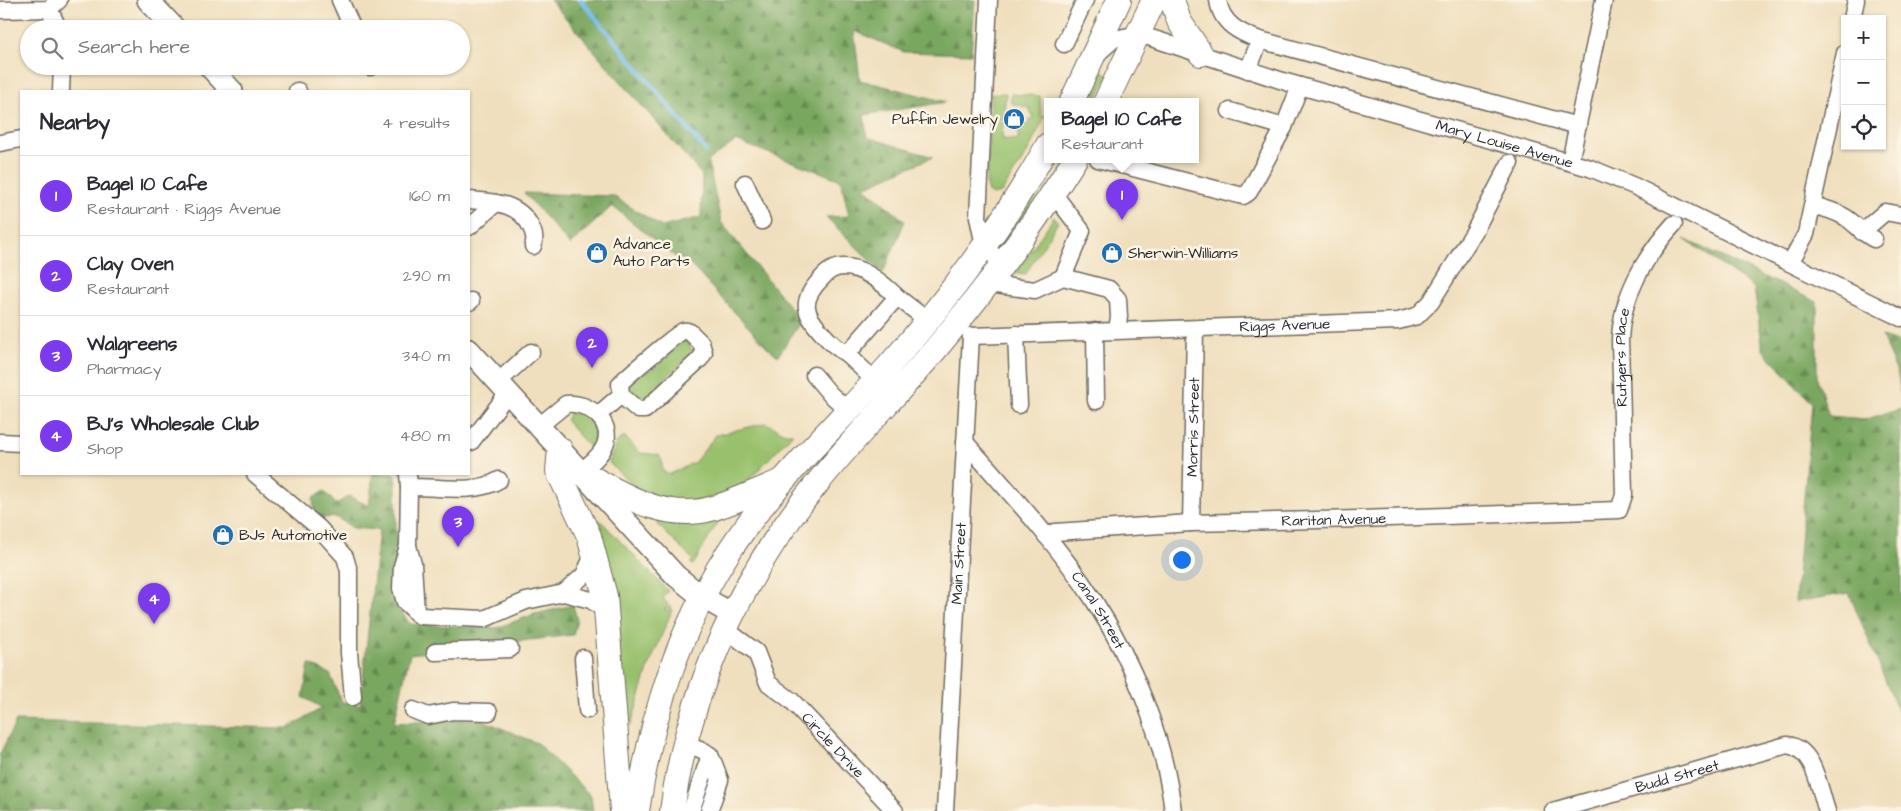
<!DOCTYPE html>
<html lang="en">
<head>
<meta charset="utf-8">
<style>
  :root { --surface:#fff; --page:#f7f7f7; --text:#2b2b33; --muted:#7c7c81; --line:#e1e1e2; --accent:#7c3aed }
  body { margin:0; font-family:"Architects Daughter",sans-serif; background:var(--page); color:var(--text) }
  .controls { position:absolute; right:15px; top:15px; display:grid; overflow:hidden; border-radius:0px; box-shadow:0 1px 4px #0004 }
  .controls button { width:45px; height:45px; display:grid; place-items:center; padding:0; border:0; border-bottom:1px solid var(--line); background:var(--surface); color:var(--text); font:25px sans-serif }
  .you { position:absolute; left:1181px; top:559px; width:18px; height:18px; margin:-12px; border:4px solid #fff; border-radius:50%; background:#1a73e8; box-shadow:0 0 0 8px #1a73e833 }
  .badge { display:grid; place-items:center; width:32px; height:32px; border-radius:50%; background:var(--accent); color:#fff; font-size:16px; font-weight:700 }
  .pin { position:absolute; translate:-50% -41px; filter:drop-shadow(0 1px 2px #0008) }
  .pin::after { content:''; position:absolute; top:26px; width:18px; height:15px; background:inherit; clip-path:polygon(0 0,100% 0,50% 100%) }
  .popup { position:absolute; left:1044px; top:98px; width:155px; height:65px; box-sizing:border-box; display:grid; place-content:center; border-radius:0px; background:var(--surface); filter:drop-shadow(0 1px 4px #0005); font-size:16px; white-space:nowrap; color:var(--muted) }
  .popup b { font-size:19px; color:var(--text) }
  .popup::after { content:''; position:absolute; left:50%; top:100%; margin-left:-10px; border:10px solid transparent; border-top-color:var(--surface) }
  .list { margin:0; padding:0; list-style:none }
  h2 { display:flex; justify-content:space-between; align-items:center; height:65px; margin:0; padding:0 20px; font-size:21px }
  h2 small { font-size:16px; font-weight:400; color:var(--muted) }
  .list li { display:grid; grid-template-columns:32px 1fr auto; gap:15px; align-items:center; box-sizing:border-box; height:80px; padding:0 20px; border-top:1px solid var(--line) }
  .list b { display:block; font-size:19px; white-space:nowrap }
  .list p { margin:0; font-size:16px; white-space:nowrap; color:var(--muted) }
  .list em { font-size:16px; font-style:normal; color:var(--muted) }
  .icon { flex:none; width:28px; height:28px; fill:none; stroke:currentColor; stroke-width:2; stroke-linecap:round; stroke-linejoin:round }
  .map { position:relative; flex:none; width:1901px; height:811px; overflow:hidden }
  .search { position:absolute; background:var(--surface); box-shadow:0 1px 4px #0004; left:20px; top:20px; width:450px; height:55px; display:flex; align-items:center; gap:12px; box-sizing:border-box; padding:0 18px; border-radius:28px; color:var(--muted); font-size:19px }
  .panel { position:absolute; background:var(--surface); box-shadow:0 1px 4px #0004; left:20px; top:90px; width:450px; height:385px; border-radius:0px }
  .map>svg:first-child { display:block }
  .grass { fill:#99c16d; stroke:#62764c }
  .forest { fill:url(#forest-firs); stroke:#526946 }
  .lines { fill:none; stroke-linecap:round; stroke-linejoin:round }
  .stream { stroke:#74bded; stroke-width:4.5 }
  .minor-casing { stroke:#706a5e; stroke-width:19 }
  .major-casing { stroke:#706a5e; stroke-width:24 }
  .highway-casing { stroke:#706a5e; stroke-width:26 }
  .minor { stroke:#fff; stroke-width:16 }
  .major { stroke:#fff; stroke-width:21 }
  .highway { stroke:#fff; stroke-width:24 }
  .labels { text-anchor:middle; stroke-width:5; stroke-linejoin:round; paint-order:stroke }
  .poi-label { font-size:15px; fill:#2b2b2b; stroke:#fcf5e5; text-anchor:start }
  .street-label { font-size:15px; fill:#2b2b2b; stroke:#fcf5e5 }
</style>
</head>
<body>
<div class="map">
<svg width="1901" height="811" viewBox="0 0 1901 811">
  <defs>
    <pattern id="forest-firs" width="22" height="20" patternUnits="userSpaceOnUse" patternTransform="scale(1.25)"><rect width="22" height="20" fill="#7aa760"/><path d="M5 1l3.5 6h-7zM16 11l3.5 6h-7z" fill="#64884f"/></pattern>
  </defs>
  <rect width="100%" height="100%" fill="#fcf5e5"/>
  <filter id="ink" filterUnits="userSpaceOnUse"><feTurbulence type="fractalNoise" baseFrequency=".02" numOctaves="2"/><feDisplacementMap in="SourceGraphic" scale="10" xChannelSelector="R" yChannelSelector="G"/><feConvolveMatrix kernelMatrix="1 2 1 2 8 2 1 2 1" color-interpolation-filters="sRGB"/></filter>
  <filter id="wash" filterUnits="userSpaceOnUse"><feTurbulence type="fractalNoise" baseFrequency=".0096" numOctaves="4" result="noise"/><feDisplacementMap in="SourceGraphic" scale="20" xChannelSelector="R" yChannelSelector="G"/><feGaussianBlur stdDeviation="1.12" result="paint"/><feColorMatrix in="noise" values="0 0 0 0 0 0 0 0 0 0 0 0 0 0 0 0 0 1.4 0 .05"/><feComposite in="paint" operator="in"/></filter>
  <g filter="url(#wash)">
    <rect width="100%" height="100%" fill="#f0dfbe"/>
    <!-- grass -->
    <path class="grass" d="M1102 71 1109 75 1095 101H1083Z
      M1006 93 1003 119 992 118 991 120 1003 122 1002 139 1018 140 1019 124 1029 125V119H1033V114H1031L1029 108 1011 103V94L1040 96 1041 116H1045L1027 153 1001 193 992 195 988 192 986 186 991 94Z
      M1051 159H1062L999 252 994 247Z
      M1054 217 1058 222 1025 275 1017 274 1016 272Z
      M683 341H687L693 352 641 402 630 391 629 385 639 374 655 368Z
      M577 413C589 417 597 426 599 439L592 450 566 421 569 414Z
      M766 423 785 433H793L748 481 729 493 688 504 639 491 609 463 616 443 624 436 640 453 659 455 662 461V471L670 474 695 462 716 435Z
      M721 517 693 565 690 563 693 560 659 526 656 520Z
      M600 520 668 591 663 598 668 604 667 609H664L668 612 670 606 672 610 649 666 631 725 624 723 603 546 596 522Z"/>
    <!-- forest -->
    <path class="forest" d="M550 0H975L971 54 904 52 854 31 860 80 947 102 864 115 867 137 933 157 864 187 905 221 883 273 826 217 849 216 841 180 736 141 708 161 721 222 801 321 778 356 767 347 686 260 678 259 612 206 570 245 524 193 613 196 662 227 701 217 702 175Z
      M1684 239 1817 302V378L1829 416 1866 419 1901 409V718L1849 593 1795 602 1812 403 1763 350 1754 288Z
      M1882 337 1901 343V398L1898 375Z
      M373 474H391L396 476V604L410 624 496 628 535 614 573 605 577 620 573 635 410 654 394 723 480 719 537 743 591 796 593 811H0V754L16 721 288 728 322 708 303 697 309 664 330 674 342 702 360 705 379 530 353 528 336 517 323 518 314 512 313 498 324 491 336 504 349 496 369 506Z"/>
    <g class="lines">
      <!-- stream -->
      <path class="stream" d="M581 0 706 151"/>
    </g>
  </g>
  <g filter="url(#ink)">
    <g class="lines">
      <!-- minor casing -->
      <g class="minor-casing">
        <g id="minor">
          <path d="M340 0 353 29"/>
          <path d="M989 0 978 217 984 246 1003 264"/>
          <path d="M1218 0C1221 24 1240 33 1260 40L1578 126"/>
          <path d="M49 9 59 29"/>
          <path d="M0 10 49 9 59 0"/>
          <path d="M1852 19 1856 0"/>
          <path d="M1064 44 1085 0"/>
          <path id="s1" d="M1097 54 1114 39 1139 34 1286 82 1590 168 1634 186 1901 318"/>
          <path d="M370 66V67"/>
          <path d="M1248 70 1260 40"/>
          <path d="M61 91 62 66"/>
          <path d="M297 91H298"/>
          <path d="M1230 111 1284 127"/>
          <path d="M0 143 21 139"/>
          <path d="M1098 159 1243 196 1249 192 1284 127 1300 86"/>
          <path d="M1570 162 1604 0"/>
          <path d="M745 183 762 221"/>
          <path d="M1053 193 1082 231 1063 277"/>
          <path d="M469 200C493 202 519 202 531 227 534 233 536 239 533 246"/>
          <path d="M1812 205C1824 208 1835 211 1845 217 1856 224 1863 234 1874 239"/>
          <path d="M469 227 496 203"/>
          <path d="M1862 232 1885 212 1901 215"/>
          <path d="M1790 263 1806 234 1845 53"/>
          <path d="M988 284 1035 290 1063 277 1109 289 1118 299 1119 317 1117 330"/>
          <path d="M469 302 471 301"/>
          <path d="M1095 331 1096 401"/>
          <path d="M1016 334 1019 405"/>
          <path id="s2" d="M971 336 1398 321 1417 316 1431 302 1474 232 1510 163"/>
          <path d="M847 354C836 348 829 341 821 332 803 312 801 300 821 279 827 272 833 267 844 267 863 267 884 284 897 297"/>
          <path d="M814 375 830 394 848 410"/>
          <path d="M875 381 847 354 897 297 927 320"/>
          <path d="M498 382 531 352"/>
          <path d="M598 415 621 395 620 384C623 379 679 332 683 331 686 330 687 331 690 332L701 343 704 353 700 359 645 410H638L621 395"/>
          <path d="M539 426 566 404C588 401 614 422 605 445 601 456 589 464 581 472"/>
          <path d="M0 442 21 443"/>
          <path d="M469 442H471L508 393"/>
          <path id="s3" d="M965 442C1009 492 1056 542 1093 599 1133 661 1164 737 1173 811"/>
          <path d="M255 474 319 528 345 557 349 571V653L353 697"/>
          <path d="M408 474 409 487C436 486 475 495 499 480"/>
          <path d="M409 487 408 546 402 566 401 588 405 602 420 616 484 619 526 601 564 593 591 600 607 612"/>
          <path id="s4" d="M1191 523 1195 330"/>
          <path id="s5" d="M1046 536 1055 532 1191 523 1360 519 1619 510 1624 495 1620 340C1621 297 1645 256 1674 224"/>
          <path d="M408 546 413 564 416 613"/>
          <path d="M564 593 584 575 595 551"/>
          <path id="s6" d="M725 629 756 652 768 683 792 701 895 811"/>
          <path d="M435 652 510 649"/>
          <path d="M583 658 587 710"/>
          <path d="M413 710 428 716 453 711 489 712"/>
          <path d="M685 744C713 752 710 754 720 780L709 811"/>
          <path d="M691 811 710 755"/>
          <path id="s7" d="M945 811 971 336"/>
          <path id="s8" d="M1553 811 1787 745C1815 748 1819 789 1827 811"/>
        </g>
      </g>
      <!-- major casing -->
      <g class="major-casing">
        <path id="major" d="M148 0 175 29
          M209 66 232 91
          M469 350 676 576 702 597 732 614"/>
      </g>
      <!-- highway casing -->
      <g class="highway-casing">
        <path id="highway" d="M1172 0 1179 21 1201 54
          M1072 101 1119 0
          M1106 101 1154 0
          M560 449 558 471 589 536 605 596 622 811
          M581 472C622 494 665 523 714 508 737 501 759 490 782 481
          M637 811C651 719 677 632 728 553 772 484 833 429 887 368 948 300 1003 225 1048 145
          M672 811C688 692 739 579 815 486 852 439 895 397 934 351 985 290 1033 226 1075 159"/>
      </g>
      <!-- minor -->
      <use href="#minor" class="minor"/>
      <!-- major -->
      <use href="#major" class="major"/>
      <!-- highway -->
      <use href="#highway" class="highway"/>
    </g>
  </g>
  <!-- icons -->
  <defs>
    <g id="shop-disc" transform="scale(1.125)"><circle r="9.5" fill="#1f6fb2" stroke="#fcf5e5"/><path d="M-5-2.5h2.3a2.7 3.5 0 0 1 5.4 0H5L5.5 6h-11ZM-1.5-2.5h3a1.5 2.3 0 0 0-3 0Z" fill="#fff"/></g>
  </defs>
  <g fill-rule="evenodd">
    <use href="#shop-disc" x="1014" y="119"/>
    <use href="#shop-disc" x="597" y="253"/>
    <use href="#shop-disc" x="1112" y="253"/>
    <use href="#shop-disc" x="223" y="535"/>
  </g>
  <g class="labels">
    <!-- poi labels -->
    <g class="poi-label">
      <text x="998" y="124" text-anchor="end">Puffin Jewelry</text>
      <text x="613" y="249">Advance<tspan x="613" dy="17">Auto Parts</tspan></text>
      <text x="1128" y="258">Sherwin-Williams</text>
      <text x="239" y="540">BJs Automotive</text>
    </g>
    <!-- street labels -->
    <g class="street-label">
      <text dy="5" stroke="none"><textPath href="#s1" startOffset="430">Mary Louise Avenue</textPath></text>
      <text dy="5" stroke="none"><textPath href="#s2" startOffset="314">Riggs Avenue</textPath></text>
      <text dy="5" stroke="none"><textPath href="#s5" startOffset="728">Rutgers Place</textPath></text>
      <text dy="5" stroke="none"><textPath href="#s4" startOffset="96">Morris Street</textPath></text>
      <text dy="5" stroke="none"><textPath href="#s5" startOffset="289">Raritan Avenue</textPath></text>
      <text dy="5" stroke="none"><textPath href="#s7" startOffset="248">Main Street</textPath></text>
      <text dy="5" stroke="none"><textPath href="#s3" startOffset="215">Canal Street</textPath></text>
      <text dy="5" stroke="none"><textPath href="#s6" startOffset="162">Circle Drive</textPath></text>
      <text dy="5" stroke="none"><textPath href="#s8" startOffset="129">Budd Street</textPath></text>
    </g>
  </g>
</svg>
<div class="controls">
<button>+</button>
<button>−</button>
<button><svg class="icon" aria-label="locate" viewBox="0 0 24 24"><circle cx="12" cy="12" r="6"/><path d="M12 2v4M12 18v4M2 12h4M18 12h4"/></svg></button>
</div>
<div class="you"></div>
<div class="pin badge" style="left:1122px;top:220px">1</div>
<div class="popup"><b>Bagel 10 Cafe</b>Restaurant</div>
<div class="pin badge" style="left:592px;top:368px">2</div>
<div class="pin badge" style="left:458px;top:547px">3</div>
<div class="pin badge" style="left:154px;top:624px">4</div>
<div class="search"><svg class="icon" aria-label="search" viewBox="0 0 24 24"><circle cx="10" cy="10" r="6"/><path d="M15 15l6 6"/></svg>Search here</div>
<section class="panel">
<h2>Nearby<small>4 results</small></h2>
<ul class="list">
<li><span class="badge">1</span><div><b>Bagel 10 Cafe</b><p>Restaurant · Riggs Avenue</p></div><em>160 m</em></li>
<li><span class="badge">2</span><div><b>Clay Oven</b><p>Restaurant</p></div><em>290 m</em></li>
<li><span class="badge">3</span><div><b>Walgreens</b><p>Pharmacy</p></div><em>340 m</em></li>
<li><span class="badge">4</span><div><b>BJ's Wholesale Club</b><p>Shop</p></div><em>480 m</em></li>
</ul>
</section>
</div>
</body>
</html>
